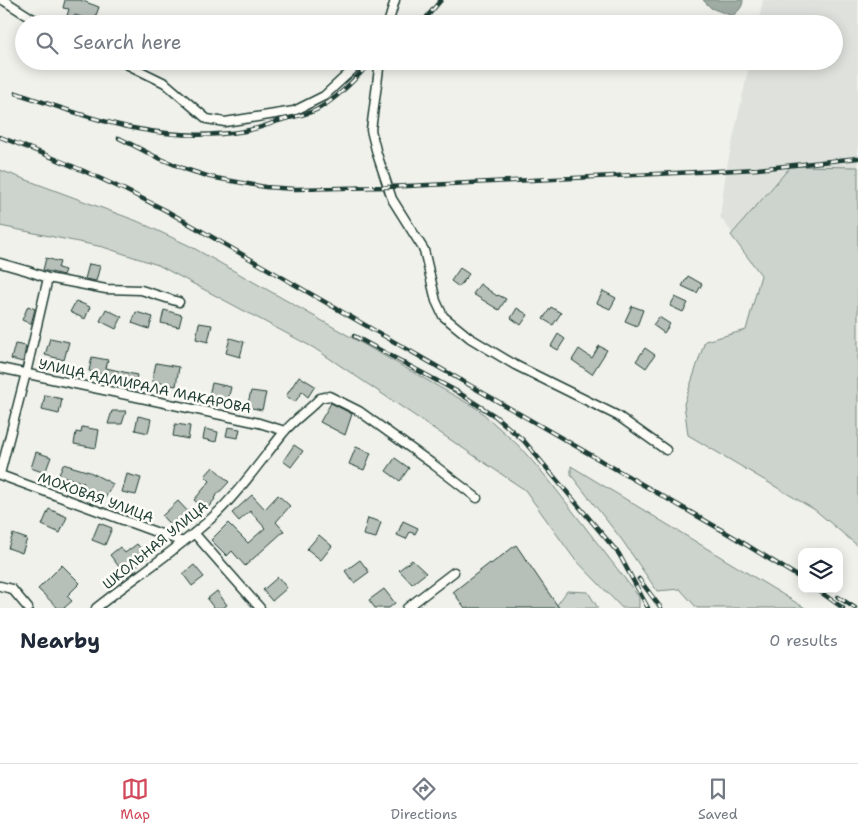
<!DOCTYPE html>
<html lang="en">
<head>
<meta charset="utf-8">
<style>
  :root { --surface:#fff; --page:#f2f2f3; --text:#1f2937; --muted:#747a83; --line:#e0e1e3; --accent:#d1495b }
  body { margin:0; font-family:"Shantell Sans",sans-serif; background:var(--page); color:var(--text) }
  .controls { position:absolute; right:15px; bottom:15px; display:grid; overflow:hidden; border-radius:10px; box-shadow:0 2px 12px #0003 }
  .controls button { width:45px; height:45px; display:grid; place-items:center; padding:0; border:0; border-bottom:1px solid var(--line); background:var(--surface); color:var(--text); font:25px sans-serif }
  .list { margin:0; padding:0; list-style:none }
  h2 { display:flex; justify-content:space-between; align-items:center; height:65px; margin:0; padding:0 20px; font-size:21px }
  h2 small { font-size:16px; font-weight:400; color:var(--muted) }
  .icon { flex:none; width:28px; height:28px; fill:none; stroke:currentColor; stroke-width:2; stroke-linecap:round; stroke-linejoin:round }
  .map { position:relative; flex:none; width:858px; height:608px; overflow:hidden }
  .search { position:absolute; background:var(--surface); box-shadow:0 2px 12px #0003; left:15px; right:15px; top:15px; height:55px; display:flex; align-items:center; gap:12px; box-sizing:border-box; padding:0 18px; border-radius:28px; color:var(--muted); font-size:19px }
  .sheet { height:155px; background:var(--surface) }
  nav { display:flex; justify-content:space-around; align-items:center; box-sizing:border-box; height:70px; border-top:1px solid var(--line); background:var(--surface); font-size:14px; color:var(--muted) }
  nav a { display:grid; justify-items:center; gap:2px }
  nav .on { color:var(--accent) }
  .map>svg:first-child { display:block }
  .built { fill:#dfe2dc }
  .green { fill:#cdd3cd; stroke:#768880 }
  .water { fill:#9faca4; stroke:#6c8077 }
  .building { fill:#b6bfb8; stroke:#1f3d34 }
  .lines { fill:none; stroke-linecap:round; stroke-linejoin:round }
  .minor-casing { stroke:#1f3d34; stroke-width:11 }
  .minor { stroke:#fdfcf7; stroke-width:8 }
  .rail-casing { stroke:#1f3d34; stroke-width:4.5 }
  .rail { stroke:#fdfcf7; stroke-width:2.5; stroke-dasharray:8; stroke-linecap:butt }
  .labels { text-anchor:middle; stroke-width:5; stroke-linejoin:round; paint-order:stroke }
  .street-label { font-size:14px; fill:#1f3d34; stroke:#fdfcf7 }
</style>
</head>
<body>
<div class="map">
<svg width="858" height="608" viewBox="0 0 858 608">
  <rect width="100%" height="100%" fill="#f0f1eb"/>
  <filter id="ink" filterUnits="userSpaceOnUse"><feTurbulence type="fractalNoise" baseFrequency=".02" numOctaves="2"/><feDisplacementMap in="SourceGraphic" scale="10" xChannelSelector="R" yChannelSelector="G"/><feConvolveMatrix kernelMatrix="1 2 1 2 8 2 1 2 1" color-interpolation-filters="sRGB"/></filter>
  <g filter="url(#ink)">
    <!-- built -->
    <path class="built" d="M763 0H858V378L832 362 720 217 726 171 750 61H834V24H758Z"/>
    <!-- green -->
    <path class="green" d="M791 166 858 167V546L815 510 688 435 684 404 705 341 746 330 761 275 731 235Z
      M0 170 137 221 190 246 478 409 519 446 548 479 639 597V608H622L573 557 525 490 314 348 158 265 103 247 0 226Z
      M571 466 805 608H697L680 589 657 591 622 540 571 475Z
      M567 591 588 592 598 608H559L557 605Z"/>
    <!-- water -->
    <path class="water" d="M703 0H743C743 7 738 12 732 16L711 8Z"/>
    <!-- building -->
    <path class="building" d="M65 0H80L99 7 94 21 75 15 74 17 67 16 69 9 63 8Z
      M46 258 60 262 58 268 65 270 63 275 43 270Z
      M89 264 100 266 96 281 85 279Z
      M460 268 469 274 459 287 451 281Z
      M688 276 702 284 697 293 682 286Z
      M480 284 497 296 498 295 506 299 499 310 473 294Z
      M603 291 616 298 610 309 597 303Z
      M675 297 688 303 683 312 670 306Z
      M76 301 90 307 85 319 70 312Z
      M28 306 35 309 31 324 22 320Z
      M632 306 643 310 637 326 625 321Z
      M551 307 561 313 553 325 543 319Z
      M517 308 528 315 521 325 511 318Z
      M106 309 122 317 116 329 100 321Z
      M164 310 182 315 179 327 161 323Z
      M136 312 153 317 149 329 132 323Z
      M659 317 670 324 664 333 653 325Z
      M199 323 212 325 208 342 196 339Z
      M558 334 565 339 558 350 551 346Z
      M50 338 69 342 64 360 45 355Z
      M230 338 244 342 240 357 226 353Z
      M15 344 26 346 23 362 11 359Z
      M599 346 607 350 592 374 572 360 579 349 592 358Z
      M645 348 655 355 646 368 636 361Z
      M92 357 108 360 106 368 137 375 133 389 110 384 112 376 89 371Z
      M156 363 179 367 176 386 152 381Z
      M299 376 315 386 308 397 302 392 295 402 286 396Z
      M212 383 231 387 227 404 208 399Z
      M251 391 266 393 262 410 247 407Z
      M45 395 62 399 59 414 42 410Z
      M331 403 352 414 345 435 320 422Z
      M112 411H126L122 424H108Z
      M138 416 151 419 148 433 135 430Z
      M175 424 190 426 188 439 173 436Z
      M82 427 99 430 96 448 74 444 76 432 81 433Z
      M228 427 240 429 238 438 226 436Z
      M205 429 218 432 216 442 203 439Z
      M294 445 303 451 291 467 283 461Z
      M356 447 371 453 364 470 349 464Z
      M36 452 51 457 45 473 31 468Z
      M395 458 409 468 400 481 386 471Z
      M63 464 90 472 113 484 105 498 82 486 84 483 59 475Z
      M213 467 229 482 214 498 215 499 206 510 194 500 210 481 205 476Z
      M127 474 141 478 136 495 122 492Z
      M252 495 265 509 278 495 290 506 276 522 284 531 245 566 232 551 227 556 211 540 228 523 248 543 265 528 250 511 239 521 232 513Z
      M178 501 193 517 177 532 162 516Z
      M49 509 67 517 60 533 42 525Z
      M368 518 381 522 376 538 363 535Z
      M403 521 418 528 415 534 410 532 406 539 397 535Z
      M99 523 112 528 105 545 92 540Z
      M13 534 27 539 22 553 8 548Z
      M319 535 332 546 321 560 307 549Z
      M137 544 148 557 135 567 137 570 127 577 110 555 120 547 125 553Z
      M516 545 559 608H465L453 592 490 563 491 564Z
      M360 560 369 572 354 583 345 571Z
      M412 560 426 573 412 584 399 570Z
      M62 565 80 583 67 596 72 601 64 608H58L38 589Z
      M194 565 204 577 192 586 183 574Z
      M278 577 287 588 272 601 263 590Z
      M384 589 395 603 389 608H375L369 600Z
      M217 591 227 605 223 608H214L207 599Z"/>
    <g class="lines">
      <!-- minor casing -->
      <g class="minor-casing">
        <path id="minor" d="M3 0 41 24
          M388 24 395 0
          M120 61 165 83 207 119 225 122 294 111 324 96 362 61
          M380 61 371 130 377 154 392 199 424 250 436 301 443 316 470 338 515 365 618 416 666 450
          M0 263 28 271 48 278 106 289 141 290 179 302
          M0 368 259 423 285 431
          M0 474 26 373 48 278
          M0 475 183 542
          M194 533 260 608
          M0 586 12 589 28 608
          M96 608C136 576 179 549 216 514 242 489 262 459 284 432 295 419 309 410 320 398L329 396 359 411 434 465 477 498
          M407 608 454 572"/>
      </g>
      <!-- minor -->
      <use href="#minor" class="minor"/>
      <!-- rail casing -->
      <g class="rail-casing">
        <path id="rail" d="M421 24 441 0
          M16 93C95 119 160 145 245 131 256 129 268 125 278 121 291 117 307 115 318 109 339 97 355 79 372 61
          M0 137C57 158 111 182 165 210L732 536 802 579
          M119 138 154 156 185 169 210 177 265 187 295 189 387 187 758 169 858 158
          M354 336 456 391 495 416 524 441 619 554 648 608
          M639 579 661 608
          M816 589 843 608
          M838 597 855 608"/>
      </g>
      <!-- rail -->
      <use href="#rail" class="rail"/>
    </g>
  </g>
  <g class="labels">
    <!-- street labels -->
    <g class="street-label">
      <text transform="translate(145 386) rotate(12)" y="5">УЛИЦА АДМИРАЛА МАКАРОВА</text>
      <text transform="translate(96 497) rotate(20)" y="5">МОХОВАЯ УЛИЦА</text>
      <text transform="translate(155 545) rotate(-39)" y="5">ШКОЛЬНАЯ УЛИЦА</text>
    </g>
  </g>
</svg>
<div class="controls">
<button><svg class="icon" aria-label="layers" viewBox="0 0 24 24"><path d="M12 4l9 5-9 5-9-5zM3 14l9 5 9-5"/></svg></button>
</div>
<div class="search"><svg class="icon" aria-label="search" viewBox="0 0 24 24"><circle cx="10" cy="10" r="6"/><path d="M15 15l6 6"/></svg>Search here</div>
</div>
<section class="sheet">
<h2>Nearby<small>0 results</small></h2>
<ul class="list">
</ul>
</section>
<nav>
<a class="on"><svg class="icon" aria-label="map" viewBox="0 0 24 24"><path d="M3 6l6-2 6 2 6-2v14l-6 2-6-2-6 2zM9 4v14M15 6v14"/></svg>Map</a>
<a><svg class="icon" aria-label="directions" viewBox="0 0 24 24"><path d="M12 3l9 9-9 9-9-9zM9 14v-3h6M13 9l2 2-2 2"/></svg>Directions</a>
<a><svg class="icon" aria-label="saved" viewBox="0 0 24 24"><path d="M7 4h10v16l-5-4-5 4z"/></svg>Saved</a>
</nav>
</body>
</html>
